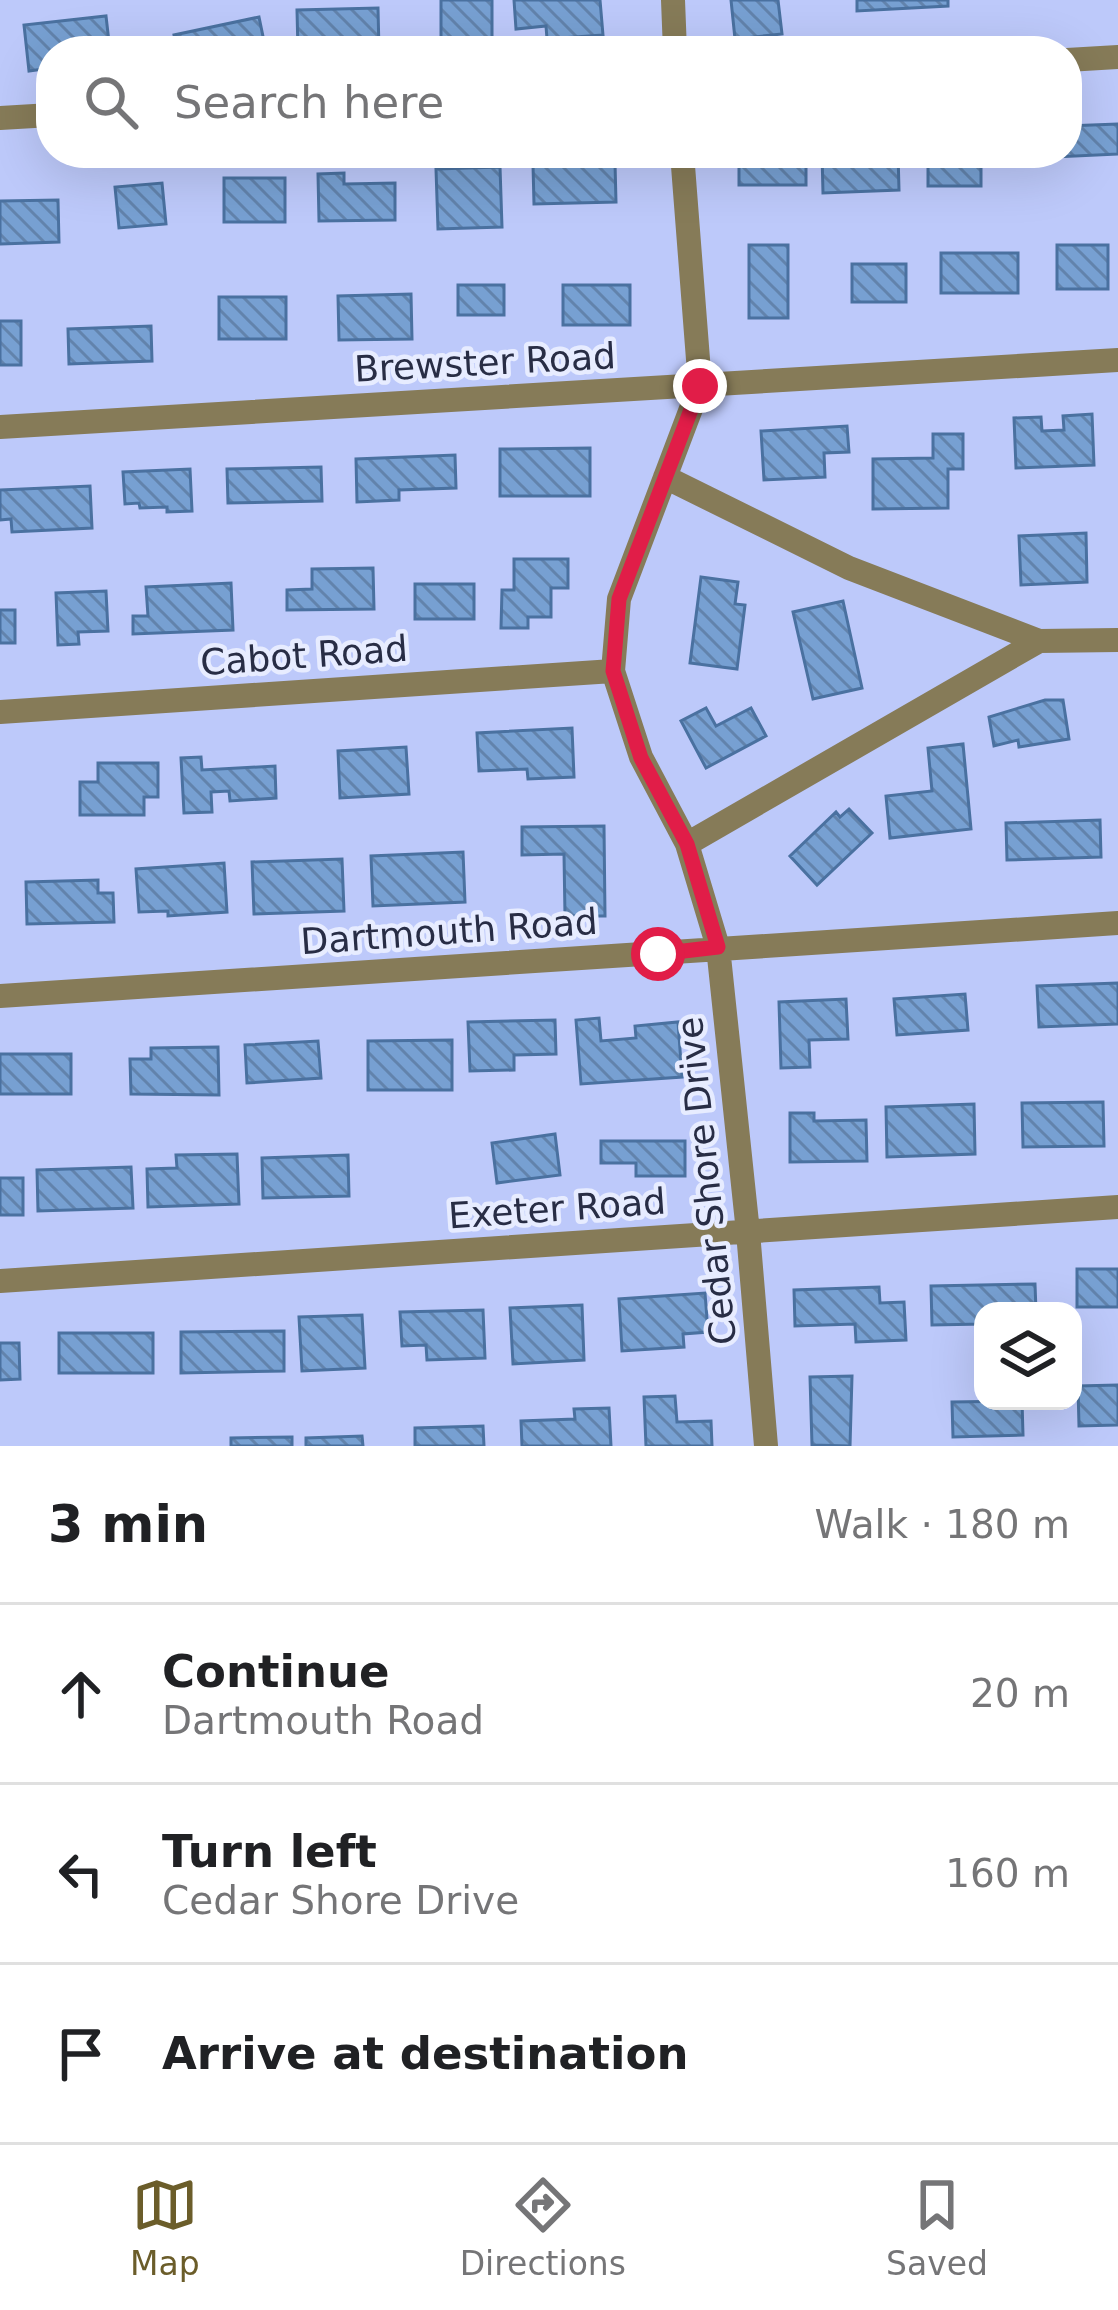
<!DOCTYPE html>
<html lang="en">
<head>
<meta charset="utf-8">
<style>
  :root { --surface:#fff; --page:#f6f6f6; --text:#202124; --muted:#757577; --line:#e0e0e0; --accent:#6b5d2a }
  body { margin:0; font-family:"DejaVu Sans",sans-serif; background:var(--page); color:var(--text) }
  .controls { position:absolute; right:36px; bottom:36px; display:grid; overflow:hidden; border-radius:24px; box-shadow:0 12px 48px #0002 }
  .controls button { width:108px; height:108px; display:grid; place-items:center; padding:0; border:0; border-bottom:3px solid var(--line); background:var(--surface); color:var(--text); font:60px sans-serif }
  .stop { position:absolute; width:36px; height:36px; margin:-27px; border:9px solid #e11d48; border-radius:50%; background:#fff }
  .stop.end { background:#e11d48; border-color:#fff; box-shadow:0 3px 12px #0008 }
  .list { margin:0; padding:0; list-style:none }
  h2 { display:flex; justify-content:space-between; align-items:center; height:156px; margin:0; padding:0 48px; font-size:51px }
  h2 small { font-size:39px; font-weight:400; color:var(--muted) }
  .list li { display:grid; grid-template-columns:78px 1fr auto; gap:36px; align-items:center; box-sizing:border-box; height:180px; padding:0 48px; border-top:3px solid var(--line) }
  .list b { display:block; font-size:45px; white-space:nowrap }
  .list p { margin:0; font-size:39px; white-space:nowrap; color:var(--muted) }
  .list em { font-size:39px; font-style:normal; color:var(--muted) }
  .icon { flex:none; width:66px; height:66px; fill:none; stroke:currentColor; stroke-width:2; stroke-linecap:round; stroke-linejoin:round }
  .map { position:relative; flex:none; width:1118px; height:1446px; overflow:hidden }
  .search { position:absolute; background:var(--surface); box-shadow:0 12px 48px #0002; left:36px; right:36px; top:36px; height:132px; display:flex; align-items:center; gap:30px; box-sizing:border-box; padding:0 42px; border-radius:48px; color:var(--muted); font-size:45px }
  .sheet { height:696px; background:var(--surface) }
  nav { display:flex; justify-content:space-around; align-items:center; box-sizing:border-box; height:168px; border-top:3px solid var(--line); background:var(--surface); font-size:33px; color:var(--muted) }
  nav a { display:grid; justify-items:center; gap:6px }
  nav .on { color:var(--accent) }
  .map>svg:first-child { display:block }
  .building { fill:url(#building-back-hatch); stroke:#4a71a0; stroke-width:3 }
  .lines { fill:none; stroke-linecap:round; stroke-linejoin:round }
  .street { stroke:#867b58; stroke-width:24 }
  .route { stroke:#e11d48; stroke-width:15 }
  .labels { text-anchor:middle; stroke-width:9; stroke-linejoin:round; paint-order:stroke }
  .street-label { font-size:36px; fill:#282d45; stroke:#e7ecff }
</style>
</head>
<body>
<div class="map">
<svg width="1118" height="1446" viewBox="0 0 1118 1446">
  <defs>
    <pattern id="building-back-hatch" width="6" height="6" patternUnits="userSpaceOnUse" patternTransform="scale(3)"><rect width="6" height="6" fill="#77a0d2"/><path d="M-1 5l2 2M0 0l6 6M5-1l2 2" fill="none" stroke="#6283ac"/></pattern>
  </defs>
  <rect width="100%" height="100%" fill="#bdc9fa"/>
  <!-- building -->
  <path class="building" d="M441 0H492V46H441Z
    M514 0H600L603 35 547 39 546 26 516 29Z
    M731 0H778L782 34 735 39Z
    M857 0H948V6L857 11Z
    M378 8 379 51H298L297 10Z
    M106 16 110 51H51V68L29 71 24 25Z
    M259 17 266 51H177L174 35Z
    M1118 124V154L1055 157V153H1067V126Z
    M739 153H806V185H739Z
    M822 153H898L899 190 823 193Z
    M928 153H981V186H928Z
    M615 163 616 202 534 204 533 165Z
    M500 167 502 227 438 229 436 169Z
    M344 173V184L395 183V220L319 221 318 174Z
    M224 178H285V222H224Z
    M162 183 166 224 119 228 115 187Z
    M58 200 59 242 0 244V201Z
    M749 245H788V318H749Z
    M1057 245H1108V289H1057Z
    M941 253H1018V293H941Z
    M852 264H906V302H852Z
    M458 285H504V315H458Z
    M563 285H630V325H563Z
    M411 294 412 339 339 340 338 296Z
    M219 297H286V339H219Z
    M0 321H21V365H0Z
    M151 326 152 361 69 364 68 329Z
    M1092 414 1094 465 1016 468 1014 418 1041 417 1042 431 1064 430 1063 416Z
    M847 426 849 452 824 453 825 477 764 480 761 431Z
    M933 434H963V469H948V508L873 509V459L933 458Z
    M590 448V496H500V449Z
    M455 455 456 488 399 490V500L357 502 356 459Z
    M321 467 322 501 228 503 227 469Z
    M190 469 192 511 167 512V507L140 508 139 503 125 504 123 472Z
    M90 486 92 528 12 532 11 519 0 520V490Z
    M1086 533 1087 582 1021 585 1019 536Z
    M514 559H568V588H551V617H528V628H501L502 590H514Z
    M373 568 374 609 287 610V590L312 589V569Z
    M701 577 738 582 735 604 745 605 737 669 690 663Z
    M231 583 233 630 133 634V616H148L146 587Z
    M415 584H474V619H415Z
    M106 591 108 631 78 632 79 644 58 645 56 593Z
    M843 601 862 688 813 699 793 612Z
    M0 610H15V643H0Z
    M1045 700H1063L1069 739 1019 747 1018 740 994 746 989 717Z
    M706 708 716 726 751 708 766 736 706 768 681 721Z
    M572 728 574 777 528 779 527 769 479 771 477 733Z
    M963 744 971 829 890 838 886 796 932 791 928 748Z
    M406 747 409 794 340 798 338 751Z
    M201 757 202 770 275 766 276 798 230 801 229 791 211 792 212 812 184 813 181 758Z
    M98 763H158V797H144V815H80V782H98Z
    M849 809 872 833 817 885 790 856 836 812 840 817Z
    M1100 820 1101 857 1007 860 1006 823Z
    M604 826 605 916H565L564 854 522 855V827Z
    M463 852 465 902 373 906 371 856Z
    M342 859 344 911 254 914 252 862Z
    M224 863 227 912 168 916V911L139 912 136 869Z
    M98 880V893H113L114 922 27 924 26 882Z
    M1118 983V1024L1039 1027 1037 986Z
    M965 994 968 1030 897 1035 894 999Z
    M846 999 848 1039 809 1040 810 1067 781 1068 779 1002Z
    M599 1018 601 1041 636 1038 635 1026 678 1022 682 1077 581 1084 576 1020Z
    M555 1020 556 1054 514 1055V1070L470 1071 468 1022Z
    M452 1040V1090H368V1041Z
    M318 1041 321 1078 247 1083 245 1045Z
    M218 1047 219 1095 131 1094 130 1059H151V1048Z
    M0 1054H71V1094H0Z
    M1103 1102 1104 1146 1023 1147 1022 1103Z
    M974 1104 975 1154 887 1157 886 1107Z
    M790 1113H814V1121L866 1120 867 1161 790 1162Z
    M555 1134 560 1175 497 1183 492 1143Z
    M601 1141H685V1176H636V1163H601Z
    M237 1154 239 1204 148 1207 147 1169 177 1168 176 1155Z
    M348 1155 349 1196 263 1198 262 1158Z
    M131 1167 133 1208 38 1211 37 1170Z
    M0 1178H23V1215H0Z
    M1077 1269H1118V1307H1077Z
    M1035 1284 1036 1311H983V1324L932 1325 931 1286Z
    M879 1287 880 1303 904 1302 906 1340 856 1342 855 1324 795 1326 794 1290Z
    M705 1293 708 1332 683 1334 684 1347 622 1351 619 1299Z
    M582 1305 584 1360 513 1364 510 1308Z
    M483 1310 485 1358 427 1360 426 1345 402 1346 400 1312Z
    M362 1315 365 1368 302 1371 299 1317Z
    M284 1331V1371L181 1373V1332Z
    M59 1333H153V1373H59Z
    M0 1343H19L20 1379 0 1380Z
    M852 1376 850 1446 812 1445 810 1377Z
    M1118 1385V1425L1079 1426 1078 1386Z
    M675 1396 677 1422 711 1421 712 1446H646L644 1397Z
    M1022 1401 1023 1435 953 1437 952 1402Z
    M609 1408 611 1446H522L521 1421 575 1419 574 1409Z
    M483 1426 484 1446H415V1428Z
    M362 1436 363 1446H306V1438Z
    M292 1437V1446H231V1438Z"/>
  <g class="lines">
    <!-- street -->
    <path class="street" d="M673 0 675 51
      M1067 60 1118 57
      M0 118 51 115
      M682 153 700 385 619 599 613 671 641 757 687 844 718 947 748 1232 766 1446
      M0 427 1118 360
      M665 477 849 568 1039 641
      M0 712 613 671
      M687 844 1039 641 1118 640
      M0 996 1118 923
      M0 1281 1118 1207"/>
  </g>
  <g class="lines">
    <!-- route -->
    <path class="route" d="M658 954 718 947 687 844 641 758 613 671 619 599 700 386"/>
  </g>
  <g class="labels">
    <!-- street labels -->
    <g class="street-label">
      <text transform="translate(485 362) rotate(-3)" y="13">Brewster Road</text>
      <text transform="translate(304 655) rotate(-4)" y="13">Cabot Road</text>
      <text transform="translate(449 931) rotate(-4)" y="13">Dartmouth Road</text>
      <text transform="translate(706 1181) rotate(-96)" y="13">Cedar Shore Drive</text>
      <text transform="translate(557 1208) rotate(-4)" y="13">Exeter Road</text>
    </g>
  </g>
</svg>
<div class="controls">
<button><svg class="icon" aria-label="layers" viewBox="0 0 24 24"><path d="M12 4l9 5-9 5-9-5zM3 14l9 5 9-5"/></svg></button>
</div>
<div class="stop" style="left:658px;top:954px"></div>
<div class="stop end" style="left:700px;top:386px"></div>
<div class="search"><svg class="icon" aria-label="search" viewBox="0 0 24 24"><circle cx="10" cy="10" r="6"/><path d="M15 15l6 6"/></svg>Search here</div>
</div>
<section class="sheet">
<h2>3 min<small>Walk · 180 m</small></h2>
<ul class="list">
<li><svg class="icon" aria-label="ahead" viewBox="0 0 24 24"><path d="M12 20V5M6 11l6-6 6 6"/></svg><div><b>Continue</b><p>Dartmouth Road</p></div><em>20 m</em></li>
<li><svg class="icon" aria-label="left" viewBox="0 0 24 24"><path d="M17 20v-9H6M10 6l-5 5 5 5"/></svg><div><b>Turn left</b><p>Cedar Shore Drive</p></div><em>160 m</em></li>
<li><svg class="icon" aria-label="arrive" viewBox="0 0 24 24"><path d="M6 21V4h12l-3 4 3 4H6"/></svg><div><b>Arrive at destination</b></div></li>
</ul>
</section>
<nav>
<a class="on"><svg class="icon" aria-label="map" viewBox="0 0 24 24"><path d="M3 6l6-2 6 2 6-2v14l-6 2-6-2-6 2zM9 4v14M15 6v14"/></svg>Map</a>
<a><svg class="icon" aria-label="directions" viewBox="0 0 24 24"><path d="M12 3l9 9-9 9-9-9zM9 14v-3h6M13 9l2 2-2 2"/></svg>Directions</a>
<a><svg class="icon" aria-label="saved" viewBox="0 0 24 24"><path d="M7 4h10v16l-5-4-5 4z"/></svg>Saved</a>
</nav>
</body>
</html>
